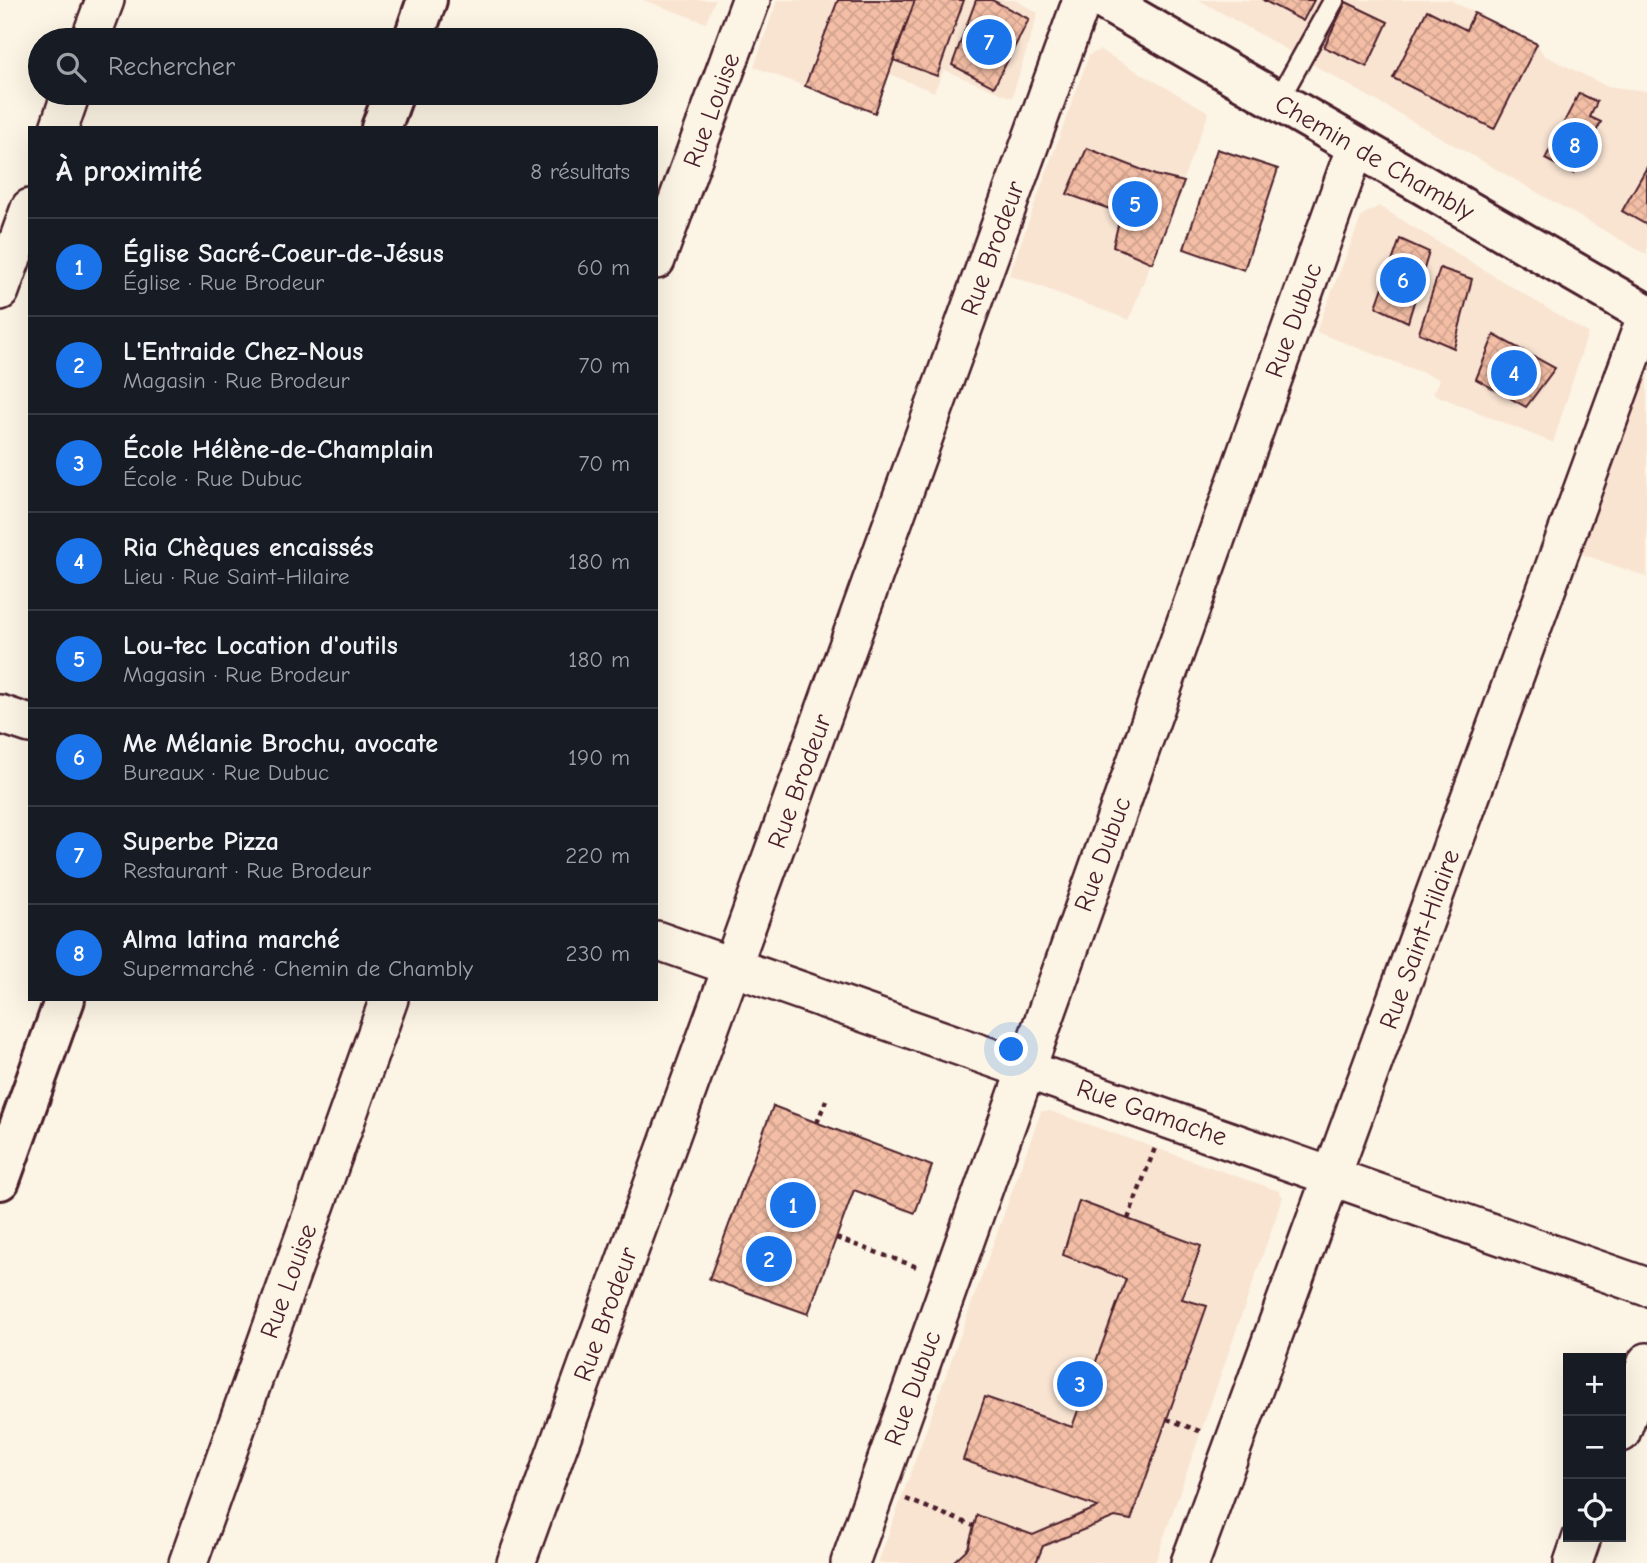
<!DOCTYPE html>
<html lang="fr">
<head>
<meta charset="utf-8">
<style>
  :root { --surface:#171b24; --page:#242831; --text:#f1f3f6; --muted:#9ea1a6; --line:#363941; --accent:#1a73e8 }
  body { margin:0; font-family:"Comic Neue",sans-serif; background:var(--page); color:var(--text) }
  .controls { position:absolute; right:21px; bottom:21px; display:grid; overflow:hidden; border-radius:0px; box-shadow:0 7px 28px #0002 }
  .controls button { width:63px; height:63px; display:grid; place-items:center; padding:0; border:0; border-bottom:2px solid var(--line); background:var(--surface); color:var(--text); font:35px sans-serif }
  .you { position:absolute; left:1012px; top:1050px; width:24px; height:24px; margin:-18px; border:5px solid #fff; border-radius:50%; background:#1a73e8; box-shadow:0 0 0 10px #1a73e833 }
  .badge { display:grid; place-items:center; width:46px; height:46px; border-radius:50%; background:var(--accent); color:#fff; font-size:23px; font-weight:700 }
  .pin { position:absolute; translate:-50% -50%; border:4px solid #fff; box-shadow:0 2px 7px #0006 }
  .list { margin:0; padding:0; list-style:none }
  h2 { display:flex; justify-content:space-between; align-items:center; height:91px; margin:0; padding:0 28px; font-size:30px }
  h2 small { font-size:23px; font-weight:400; color:var(--muted) }
  .list li { display:grid; grid-template-columns:46px 1fr auto; gap:21px; align-items:center; box-sizing:border-box; height:98px; padding:0 28px; border-top:2px solid var(--line) }
  .list b { display:block; font-size:26px; white-space:nowrap }
  .list p { margin:0; font-size:23px; white-space:nowrap; color:var(--muted) }
  .list em { font-size:23px; font-style:normal; color:var(--muted) }
  .icon { flex:none; width:38px; height:38px; fill:none; stroke:currentColor; stroke-width:2; stroke-linecap:round; stroke-linejoin:round }
  .map { position:relative; flex:none; width:1647px; height:1563px; overflow:hidden }
  .search { position:absolute; background:var(--surface); box-shadow:0 7px 28px #0002; left:28px; top:28px; width:630px; height:77px; display:flex; align-items:center; gap:18px; box-sizing:border-box; padding:0 24px; border-radius:38px; color:var(--muted); font-size:26px }
  .panel { position:absolute; background:var(--surface); box-shadow:0 7px 28px #0002; left:28px; top:126px; width:630px; height:875px; border-radius:0px }
  .map>svg:first-child { display:block }
  .built { fill:#f9e4d2 }
  .building { fill:url(#building-cross-hatch); stroke:#4a1f2b; stroke-width:2 }
  .lines { fill:none; stroke-linecap:round; stroke-linejoin:round }
  .service-casing { stroke:#4a1f2b; stroke-width:24 }
  .minor-casing { stroke:#4a1f2b; stroke-width:42 }
  .tertiary-casing { stroke:#4a1f2b; stroke-width:44 }
  .secondary-casing { stroke:#4a1f2b; stroke-width:44 }
  .path { stroke:#4a1f2b; stroke-width:4.5; stroke-dasharray:5 5; stroke-linecap:butt }
  .service { stroke:#fcf5e5; stroke-width:19 }
  .minor { stroke:#fcf5e5; stroke-width:37 }
  .tertiary { stroke:#fcf5e5; stroke-width:38 }
  .secondary { stroke:#fcf5e5; stroke-width:38 }
  .labels { text-anchor:middle; stroke-width:7; stroke-linejoin:round; paint-order:stroke }
  .street-label { font-size:26px; fill:#4a1f2b; stroke:#fcf5e5 }
</style>
</head>
<body>
<div class="map">
<svg width="1647" height="1563" viewBox="0 0 1647 1563">
  <defs>
    <pattern id="building-cross-hatch" width="8" height="8" patternUnits="userSpaceOnUse" patternTransform="scale(1.75)"><rect width="8" height="8" fill="#f3bea5"/><path d="M0 0l8 8M0 8l8-8" fill="none" stroke="#d2a38e"/></pattern>
  </defs>
  <rect width="100%" height="100%" fill="#fcf5e5"/>
  <filter id="ink" filterUnits="userSpaceOnUse"><feTurbulence type="fractalNoise" baseFrequency=".0143" numOctaves="2"/><feDisplacementMap in="SourceGraphic" scale="14" xChannelSelector="R" yChannelSelector="G"/><feConvolveMatrix kernelMatrix="1 2 1 2 8 2 1 2 1" color-interpolation-filters="sRGB"/></filter>
  <g filter="url(#ink)">
    <!-- built -->
    <path class="built" d="M643 0H715L706 23Z
      M777 0H1015L1038 13 1012 98 944 70 934 92 889 74 875 113 754 67Z
      M1199 0H1450L1537 44 1544 55 1606 86 1647 91V255Z
      M1100 50 1209 112 1129 320 1009 275 1089 55Z
      M1379 206 1588 333 1553 443 1433 394 1439 379 1316 332 1362 215Z
      M1647 373V577L1576 552 1639 376Z
      M1041 1111H1050L1279 1191 1283 1197 1155 1563H878Z"/>
    <!-- building -->
    <path class="building" d="M838 0H915L875 113 805 86Z
      M915 0H964L937 76 893 60Z
      M976 0H992L1029 19 994 87 952 65Z
      M1263 0H1314L1303 21Z
      M1346 2 1388 22 1367 67 1324 47Z
      M1427 10 1466 30 1474 13 1537 44 1494 129 1393 78Z
      M1579 93 1597 102 1590 117 1601 122 1574 174 1545 159Z
      M1087 148 1155 175 1184 182 1152 263 1113 246 1121 213 1067 194Z
      M1217 149 1278 169 1244 270 1184 249Z
      M1647 167V225L1622 211Z
      M1400 239 1429 252 1408 322 1376 307Z
      M1440 268 1472 279 1454 348 1419 333Z
      M1494 335 1555 368 1526 407 1476 379Z
      M773 1106 932 1166 915 1213 854 1190 808 1314 709 1279Z
      M1079 1201 1201 1246 1182 1299 1207 1306 1131 1520 1115 1517 1043 1546 1036 1563H952L968 1548 977 1515 1033 1535 1098 1507 963 1460 985 1397 1072 1427 1126 1279 1063 1255Z"/>
    <g class="lines">
      <!-- service casing -->
      <g class="service-casing">
        <path id="service" d="M1278 101 1334 0"/>
      </g>
      <!-- minor casing -->
      <g class="minor-casing">
        <path id="minor" d="M90 40 105 0
          M59 128 71 93
          M656 260 751 0
          M0 291 30 208
          M0 714 30 724
          M656 940 1647 1287
          M1621 1433 1647 1362
          M188 1563 389 999
          M516 1563 1082 0
          M850 1563 1356 146
          M1190 1563 1647 314
          M1573 1563 1582 1537"/>
      </g>
      <!-- tertiary casing -->
      <g class="tertiary-casing">
        <path id="tertiary" d="M413 40 427 0
          M381 128 394 93
          M0 1180 65 999"/>
      </g>
      <!-- secondary casing -->
      <g class="secondary-casing">
        <path id="secondary" d="M1103 0 1647 314"/>
      </g>
      <!-- path -->
      <path class="path" d="M817 1123 826 1100
        M1128 1219 1155 1148
        M836 1238 920 1268
        M1167 1419 1202 1432
        M906 1499 974 1526"/>
      <!-- service -->
      <use href="#service" class="service"/>
      <!-- minor -->
      <use href="#minor" class="minor"/>
      <!-- tertiary -->
      <use href="#tertiary" class="tertiary"/>
      <!-- secondary -->
      <use href="#secondary" class="secondary"/>
    </g>
  </g>
  <g class="labels">
    <!-- street labels -->
    <g class="street-label">
      <text transform="translate(711 110) rotate(-70)" y="9">Rue Louise</text>
      <text transform="translate(1375 157) rotate(30)" y="9">Chemin de Chambly</text>
      <text transform="translate(992 248) rotate(-70)" y="9">Rue Brodeur</text>
      <text transform="translate(1293 320) rotate(-70)" y="9">Rue Dubuc</text>
      <text transform="translate(799 781) rotate(-70)" y="9">Rue Brodeur</text>
      <text transform="translate(1102 854) rotate(-70)" y="9">Rue Dubuc</text>
      <text transform="translate(1419 939) rotate(-70)" y="9">Rue Saint-Hilaire</text>
      <text transform="translate(1152 1112) rotate(19)" y="9">Rue Gamache</text>
      <text transform="translate(288 1281) rotate(-70)" y="9">Rue Louise</text>
      <text transform="translate(605 1314) rotate(-70)" y="9">Rue Brodeur</text>
      <text transform="translate(912 1388) rotate(-70)" y="9">Rue Dubuc</text>
    </g>
  </g>
</svg>
<div class="controls">
<button>+</button>
<button>−</button>
<button><svg class="icon" aria-label="locate" viewBox="0 0 24 24"><circle cx="12" cy="12" r="6"/><path d="M12 2v4M12 18v4M2 12h4M18 12h4"/></svg></button>
</div>
<div class="you"></div>
<div class="pin badge" style="left:793px;top:1205px">1</div>
<div class="pin badge" style="left:769px;top:1259px">2</div>
<div class="pin badge" style="left:1080px;top:1384px">3</div>
<div class="pin badge" style="left:1514px;top:373px">4</div>
<div class="pin badge" style="left:1135px;top:204px">5</div>
<div class="pin badge" style="left:1403px;top:280px">6</div>
<div class="pin badge" style="left:989px;top:42px">7</div>
<div class="pin badge" style="left:1575px;top:145px">8</div>
<div class="search"><svg class="icon" aria-label="search" viewBox="0 0 24 24"><circle cx="10" cy="10" r="6"/><path d="M15 15l6 6"/></svg>Rechercher</div>
<section class="panel">
<h2>À proximité<small>8 résultats</small></h2>
<ul class="list">
<li><span class="badge">1</span><div><b>Église Sacré-Coeur-de-Jésus</b><p>Église · Rue Brodeur</p></div><em>60 m</em></li>
<li><span class="badge">2</span><div><b>L'Entraide Chez-Nous</b><p>Magasin · Rue Brodeur</p></div><em>70 m</em></li>
<li><span class="badge">3</span><div><b>École Hélène-de-Champlain</b><p>École · Rue Dubuc</p></div><em>70 m</em></li>
<li><span class="badge">4</span><div><b>Ria Chèques encaissés</b><p>Lieu · Rue Saint-Hilaire</p></div><em>180 m</em></li>
<li><span class="badge">5</span><div><b>Lou-tec Location d'outils</b><p>Magasin · Rue Brodeur</p></div><em>180 m</em></li>
<li><span class="badge">6</span><div><b>Me Mélanie Brochu, avocate</b><p>Bureaux · Rue Dubuc</p></div><em>190 m</em></li>
<li><span class="badge">7</span><div><b>Superbe Pizza</b><p>Restaurant · Rue Brodeur</p></div><em>220 m</em></li>
<li><span class="badge">8</span><div><b>Alma latina marché</b><p>Supermarché · Chemin de Chambly</p></div><em>230 m</em></li>
</ul>
</section>
</div>
</body>
</html>
